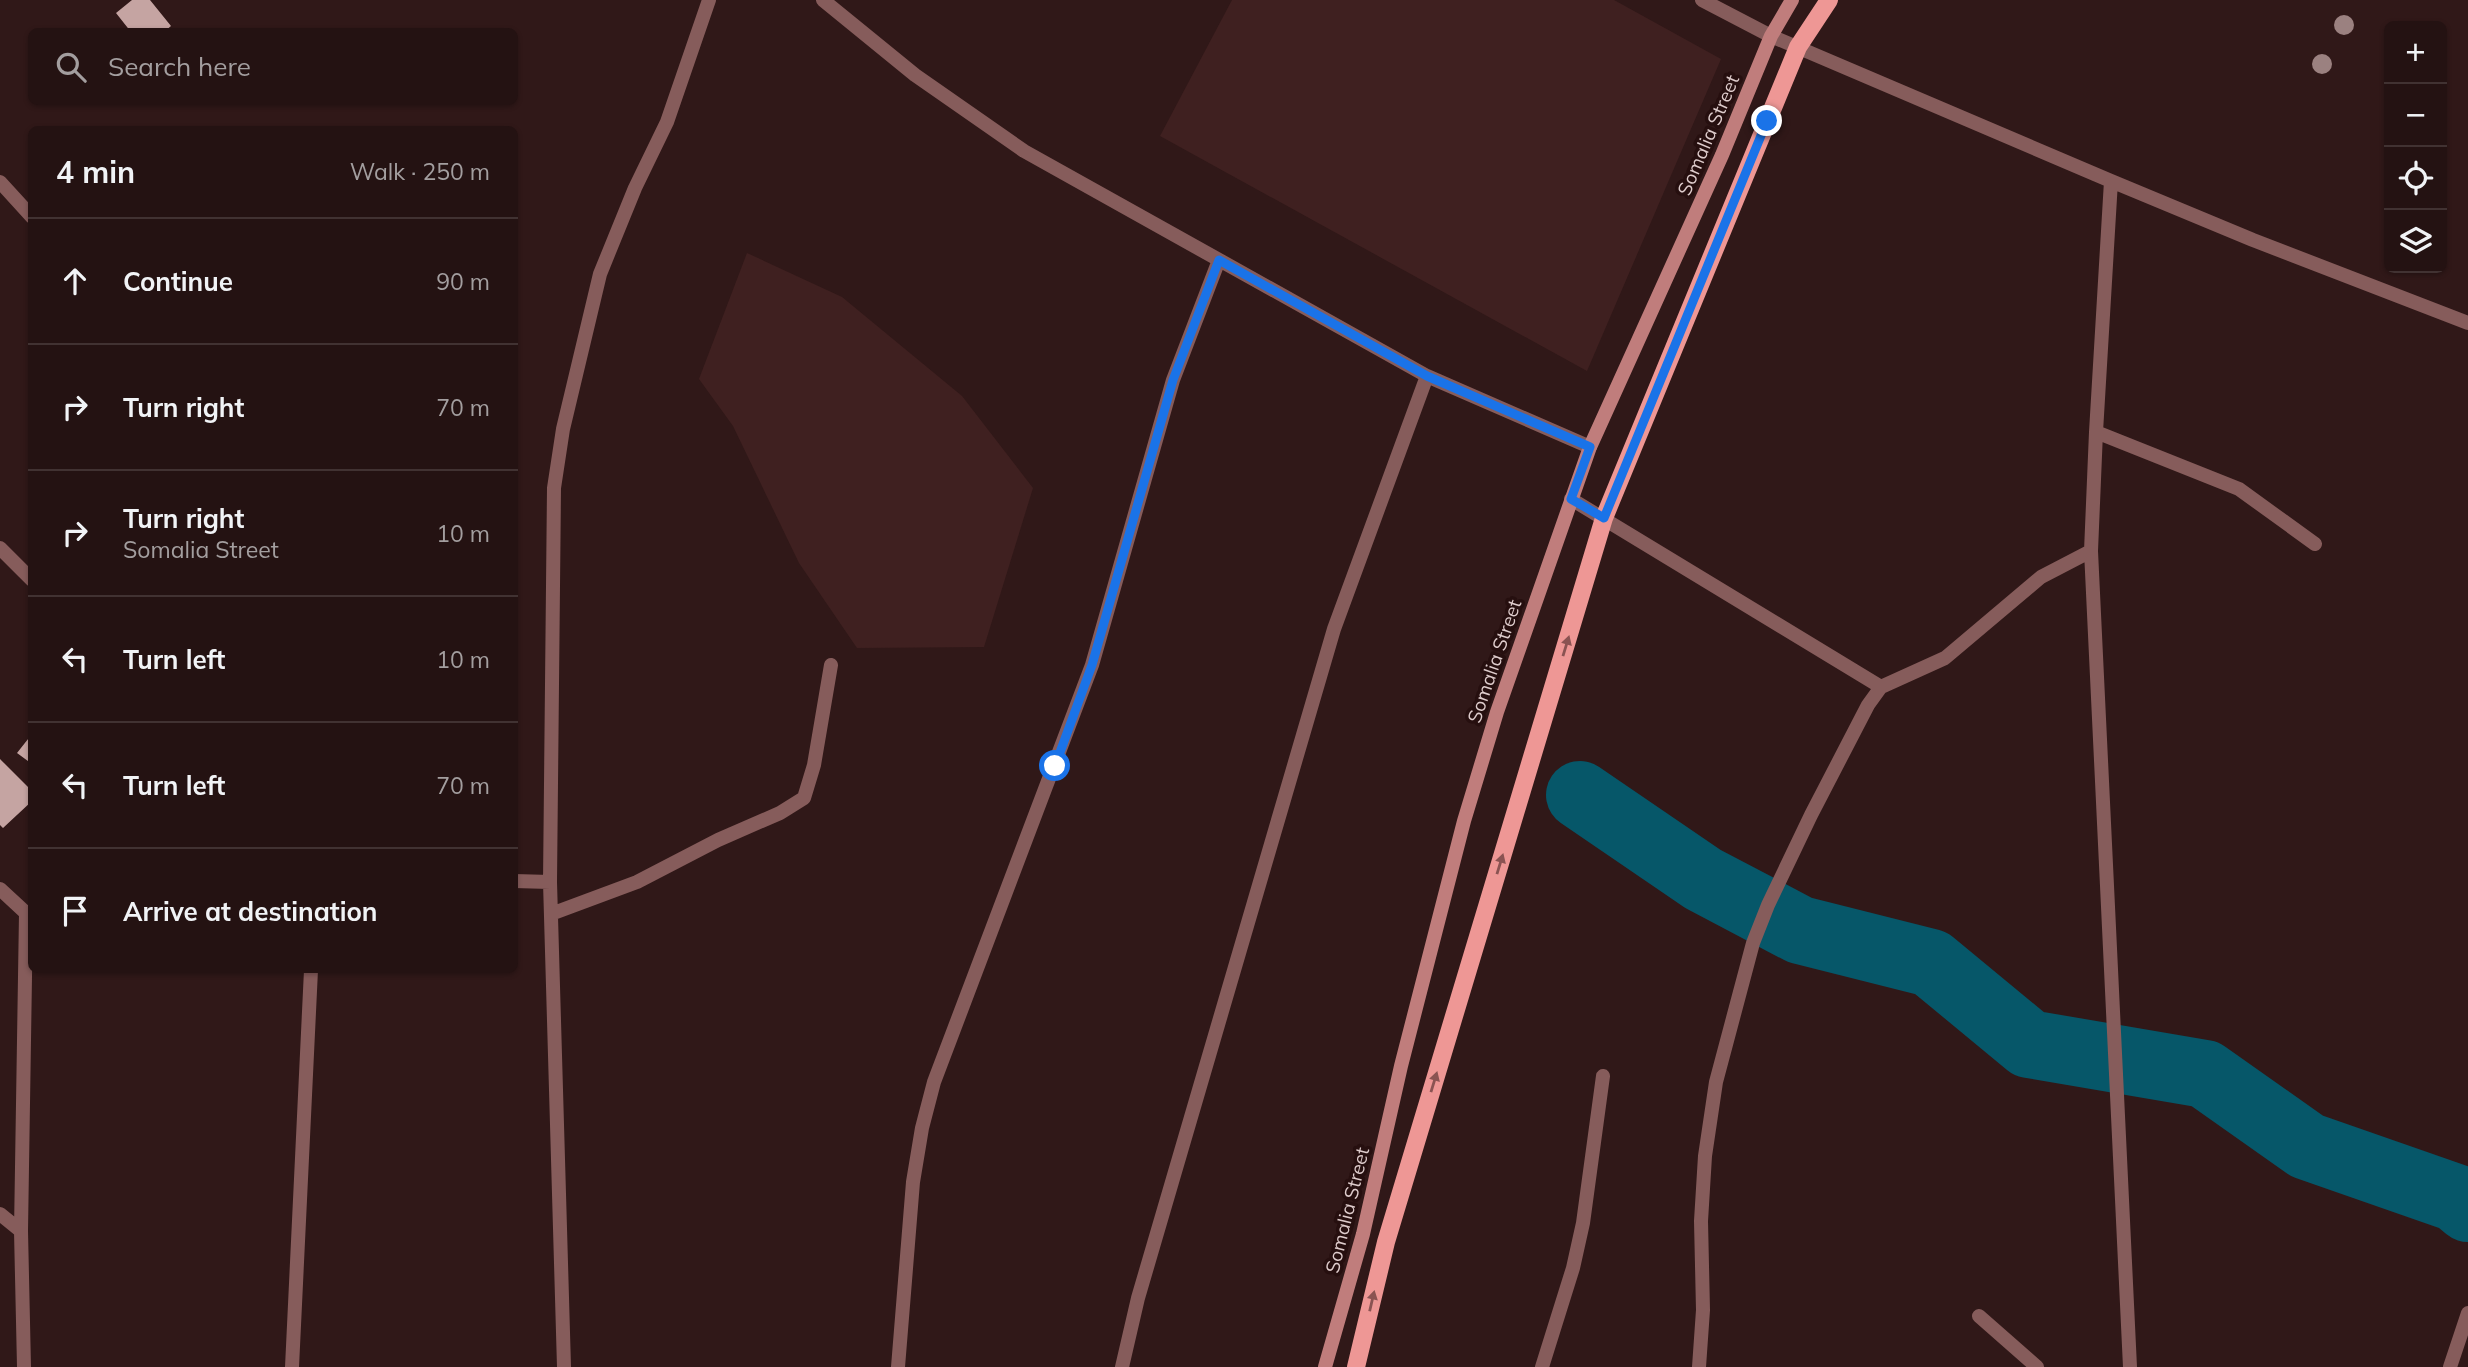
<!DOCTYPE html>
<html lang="en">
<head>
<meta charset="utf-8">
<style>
  :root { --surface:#241212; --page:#302020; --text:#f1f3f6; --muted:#a39e9f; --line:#413232 }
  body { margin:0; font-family:Mulish,sans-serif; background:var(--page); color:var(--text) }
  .controls { position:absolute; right:21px; top:21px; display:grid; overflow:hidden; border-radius:10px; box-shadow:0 2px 5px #0004 }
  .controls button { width:63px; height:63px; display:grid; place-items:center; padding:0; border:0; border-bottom:2px solid var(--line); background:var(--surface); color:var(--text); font:35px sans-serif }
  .stop { position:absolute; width:21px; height:21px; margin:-16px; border:5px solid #1a73e8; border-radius:50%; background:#fff }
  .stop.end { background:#1a73e8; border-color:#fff; box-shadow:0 2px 7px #0008 }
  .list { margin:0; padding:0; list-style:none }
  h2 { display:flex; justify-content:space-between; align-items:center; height:91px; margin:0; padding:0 28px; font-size:30px }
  h2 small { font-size:23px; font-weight:400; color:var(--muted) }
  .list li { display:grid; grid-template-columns:46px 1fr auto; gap:21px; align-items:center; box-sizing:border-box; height:126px; padding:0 28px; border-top:2px solid var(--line) }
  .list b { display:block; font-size:26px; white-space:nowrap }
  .list p { margin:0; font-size:23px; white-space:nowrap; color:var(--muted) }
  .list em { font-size:23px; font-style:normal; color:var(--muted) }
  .icon { flex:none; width:38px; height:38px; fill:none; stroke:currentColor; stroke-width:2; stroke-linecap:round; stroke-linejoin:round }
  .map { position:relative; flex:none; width:2468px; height:1367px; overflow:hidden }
  .search { position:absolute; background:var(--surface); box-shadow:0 2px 5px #0004; left:28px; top:28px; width:490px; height:77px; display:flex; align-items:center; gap:18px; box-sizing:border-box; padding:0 24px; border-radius:10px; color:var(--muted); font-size:26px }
  .panel { position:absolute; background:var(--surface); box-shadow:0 2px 5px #0004; left:28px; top:126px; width:490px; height:847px; border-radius:10px }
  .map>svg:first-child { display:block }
  .built { fill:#3f2020 }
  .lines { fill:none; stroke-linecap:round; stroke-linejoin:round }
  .river { stroke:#065769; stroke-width:68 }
  .building { fill:#c5a4a2 }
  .street { stroke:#865c5b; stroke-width:14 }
  .secondary { stroke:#c07d7c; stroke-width:14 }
  .primary { stroke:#ee9795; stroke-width:18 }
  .tree { fill:#9b8180 }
  .oneway { fill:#8a5352 }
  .route { stroke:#1a73e8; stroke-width:9 }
  .labels { text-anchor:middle; stroke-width:7; stroke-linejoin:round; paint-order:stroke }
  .street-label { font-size:19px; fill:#decccc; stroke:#260f0f }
</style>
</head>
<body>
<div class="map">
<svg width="2468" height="1367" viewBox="0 0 2468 1367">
  <rect width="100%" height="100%" fill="#301818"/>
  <!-- built -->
  <path class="built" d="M1232 0H1614L1721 59 1587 371 1160 136Z
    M747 253 842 297 962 396 1033 488 984 647 857 648 799 563 733 426 699 379Z"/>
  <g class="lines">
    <!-- river -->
    <path class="river" d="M1580 795 1703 879 1800 930 1931 963 2029 1044 2205 1074 2307 1146 2456 1198 2468 1208"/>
  </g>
  <!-- building -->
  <path class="building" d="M132 0H150L171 26 164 32H131L116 13Z
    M32 734V764L17 753Z
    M0 759 32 791V801L3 828 0 825Z"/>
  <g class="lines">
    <!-- street -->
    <path class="street" d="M823 0 915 75 1024 151 1427 376 1590 447
      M1702 0 1771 36 2111 181 2253 240 2468 323
      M2111 181 2096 432 2091 551 2130 1367
      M0 182 32 217
      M2096 432 2239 489 2315 544
      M1571 499 1881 687
      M0 548 32 580
      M514 881 550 882
      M0 889 26 913 32 912
      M551 914 637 882 718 840 780 813 804 798 814 765 831 665
      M0 1214 21 1231
      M1979 1316 2037 1367
      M24 1367 21 1231 26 913
      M292 1367 311 970
      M564 1367 550 882 554 488 563 429 600 274 635 188 667 122 709 0
      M898 1367 913 1182 922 1128 934 1082 1092 665 1173 380 1219 260
      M1122 1367 1138 1298 1334 629 1427 376
      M1542 1367 1573 1268 1583 1223 1603 1076
      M1699 1367 1703 1310 1701 1221 1705 1156 1716 1082 1753 943 1768 905 1811 815 1868 705 1881 687 1945 658 2041 577 2091 551
      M2450 1367 2468 1313"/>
    <!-- secondary -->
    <path class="secondary" d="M1325 1367 1363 1234 1401 1066 1464 821 1497 712 1590 447 1722 155 1771 36 1792 0"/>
    <!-- primary -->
    <path class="primary" d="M1356 1367 1386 1242 1604 518 1798 47 1829 0"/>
  </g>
  <!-- trees -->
  <g class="tree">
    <circle cx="2344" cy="25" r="10"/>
    <circle cx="2322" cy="64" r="10"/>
  </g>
  <!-- one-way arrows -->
  <defs><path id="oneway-solid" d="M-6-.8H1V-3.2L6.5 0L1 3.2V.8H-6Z" transform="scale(1.75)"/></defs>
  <g class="oneway">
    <use href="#oneway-solid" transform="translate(1566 646) rotate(-73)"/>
    <use href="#oneway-solid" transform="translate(1500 864) rotate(-73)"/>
    <use href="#oneway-solid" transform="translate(1434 1082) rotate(-73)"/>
    <use href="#oneway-solid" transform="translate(1372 1301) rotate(-77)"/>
  </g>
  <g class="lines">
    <!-- route -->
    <path class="route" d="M1055 766 1092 665 1173 380 1219 260 1427 376 1590 447 1571 499 1604 518 1767 121"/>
  </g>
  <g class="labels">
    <!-- street labels -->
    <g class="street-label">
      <text transform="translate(1708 135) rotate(-67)" y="7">Somalia Street</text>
      <text transform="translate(1494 661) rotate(-71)" y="7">Somalia Street</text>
      <text transform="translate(1347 1210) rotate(-76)" y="7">Somalia Street</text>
    </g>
  </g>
</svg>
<div class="controls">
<button>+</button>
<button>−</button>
<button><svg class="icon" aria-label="locate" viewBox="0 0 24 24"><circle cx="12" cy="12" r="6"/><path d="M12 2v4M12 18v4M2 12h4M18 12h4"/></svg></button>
<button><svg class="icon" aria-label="layers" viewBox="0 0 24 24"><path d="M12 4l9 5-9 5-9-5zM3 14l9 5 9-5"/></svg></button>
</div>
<div class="stop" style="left:1055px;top:766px"></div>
<div class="stop end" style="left:1767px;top:121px"></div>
<div class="search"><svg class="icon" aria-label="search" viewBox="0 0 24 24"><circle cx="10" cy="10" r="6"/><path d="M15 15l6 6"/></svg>Search here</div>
<section class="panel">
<h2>4 min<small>Walk · 250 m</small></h2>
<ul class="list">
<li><svg class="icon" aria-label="ahead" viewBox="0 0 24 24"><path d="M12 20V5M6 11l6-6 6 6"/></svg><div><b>Continue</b></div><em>90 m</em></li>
<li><svg class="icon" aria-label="right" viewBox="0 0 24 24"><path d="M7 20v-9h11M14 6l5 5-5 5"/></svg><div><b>Turn right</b></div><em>70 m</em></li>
<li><svg class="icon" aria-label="right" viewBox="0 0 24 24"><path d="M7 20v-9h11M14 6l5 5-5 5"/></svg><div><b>Turn right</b><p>Somalia Street</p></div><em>10 m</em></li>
<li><svg class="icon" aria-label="left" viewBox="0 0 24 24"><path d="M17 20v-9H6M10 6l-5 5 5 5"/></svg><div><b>Turn left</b></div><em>10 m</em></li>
<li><svg class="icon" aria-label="left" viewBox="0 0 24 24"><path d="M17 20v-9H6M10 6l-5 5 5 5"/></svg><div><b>Turn left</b></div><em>70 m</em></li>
<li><svg class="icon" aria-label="arrive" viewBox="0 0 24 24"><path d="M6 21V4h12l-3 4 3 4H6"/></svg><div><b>Arrive at destination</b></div></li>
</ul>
</section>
</div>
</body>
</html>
